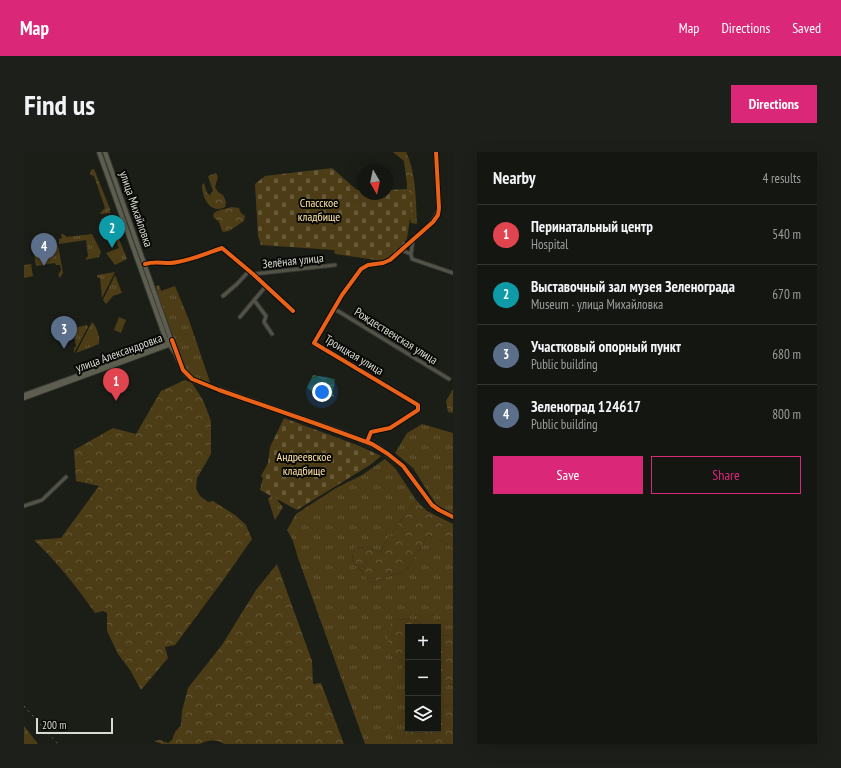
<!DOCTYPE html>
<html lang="en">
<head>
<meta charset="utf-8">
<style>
  :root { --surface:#141611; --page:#1d1f1a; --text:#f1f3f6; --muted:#9d9f9f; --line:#333531; --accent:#db2777 }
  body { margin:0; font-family:"PT Sans Narrow",sans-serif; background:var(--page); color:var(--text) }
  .controls { position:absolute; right:12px; bottom:12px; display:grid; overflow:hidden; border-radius:0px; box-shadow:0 4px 16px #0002 }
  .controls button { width:36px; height:36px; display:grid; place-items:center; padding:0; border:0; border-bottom:1px solid var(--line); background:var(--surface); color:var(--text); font:20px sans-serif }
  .compass { position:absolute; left:333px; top:12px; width:36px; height:36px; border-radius:50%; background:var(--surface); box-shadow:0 4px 16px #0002; rotate:171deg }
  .scale { position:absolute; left:12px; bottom:10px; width:77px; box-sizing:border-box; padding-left:4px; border:2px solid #d8dbd3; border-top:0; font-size:11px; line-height:14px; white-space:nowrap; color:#d8dbd3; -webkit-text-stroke:3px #080905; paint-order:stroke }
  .you { position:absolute; left:298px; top:240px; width:14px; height:14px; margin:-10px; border:3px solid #fff; border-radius:50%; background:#1a73e8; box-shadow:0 0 0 6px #1a73e833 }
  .badge { display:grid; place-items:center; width:26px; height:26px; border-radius:50%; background:var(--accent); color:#fff; font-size:13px; font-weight:700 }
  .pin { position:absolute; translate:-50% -33px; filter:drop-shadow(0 1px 2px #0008) }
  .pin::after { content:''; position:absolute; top:21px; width:14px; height:12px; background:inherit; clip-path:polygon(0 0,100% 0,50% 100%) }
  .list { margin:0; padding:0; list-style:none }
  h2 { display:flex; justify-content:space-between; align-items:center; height:52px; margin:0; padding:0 16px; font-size:17px }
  h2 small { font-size:13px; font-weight:400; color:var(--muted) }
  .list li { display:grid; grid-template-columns:26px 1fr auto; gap:12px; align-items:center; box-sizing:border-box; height:60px; padding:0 16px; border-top:1px solid var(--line) }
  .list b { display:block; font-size:15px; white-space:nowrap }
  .list p { margin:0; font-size:13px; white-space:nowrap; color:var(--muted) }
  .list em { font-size:13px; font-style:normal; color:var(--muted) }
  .actions { display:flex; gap:8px; padding:12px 16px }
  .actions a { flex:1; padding:9px 0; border:1px solid var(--accent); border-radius:0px; text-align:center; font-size:14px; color:var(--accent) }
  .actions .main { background:var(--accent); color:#fff }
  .icon { flex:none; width:22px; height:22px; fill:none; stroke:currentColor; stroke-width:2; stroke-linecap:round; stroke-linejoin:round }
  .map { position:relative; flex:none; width:429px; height:592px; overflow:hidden; border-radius:0px }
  header { display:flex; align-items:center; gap:24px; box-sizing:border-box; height:56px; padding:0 20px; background:var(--accent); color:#fff }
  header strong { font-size:19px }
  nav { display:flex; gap:22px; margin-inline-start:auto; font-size:14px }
  .intro { display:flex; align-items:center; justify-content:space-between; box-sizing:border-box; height:96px; padding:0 24px }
  h1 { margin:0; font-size:28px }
  .button { padding:10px 18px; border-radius:0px; background:var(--accent); color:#fff; font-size:14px; font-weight:700 }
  main { display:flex; gap:24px; padding:0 24px }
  aside { flex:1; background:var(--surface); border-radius:0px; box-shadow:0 4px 16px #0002 }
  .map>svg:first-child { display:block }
  .grass { fill:url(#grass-tufts) }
  .forest { fill:url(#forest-crowns) }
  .cemetery { fill:url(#cemetery-stones) }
  .pitch { fill:#4d3d17 }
  .water { fill:url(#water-waves) }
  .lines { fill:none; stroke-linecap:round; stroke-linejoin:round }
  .street-casing { stroke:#353732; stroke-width:5 }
  .secondary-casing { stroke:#353732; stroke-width:6 }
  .street { stroke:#525247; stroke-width:3 }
  .secondary { stroke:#5e5e50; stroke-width:4 }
  .rail { stroke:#5d5e57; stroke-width:1; stroke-dasharray:2 4; stroke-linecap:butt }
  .cycleway-casing { stroke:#080905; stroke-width:6 }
  .cycleway { stroke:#ea6118; stroke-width:4 }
  .labels { text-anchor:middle; stroke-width:4; stroke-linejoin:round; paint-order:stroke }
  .park-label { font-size:12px; fill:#ffe1a2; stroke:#080905 }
  .street-label { font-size:12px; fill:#d8dbd3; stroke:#080905 }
</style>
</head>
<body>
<header>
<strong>Map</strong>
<nav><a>Map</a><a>Directions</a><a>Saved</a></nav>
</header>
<div class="intro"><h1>Find us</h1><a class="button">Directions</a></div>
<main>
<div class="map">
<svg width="429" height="592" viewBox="0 0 429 592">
  <defs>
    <pattern id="grass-tufts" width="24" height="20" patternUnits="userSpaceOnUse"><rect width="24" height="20" fill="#4d3d17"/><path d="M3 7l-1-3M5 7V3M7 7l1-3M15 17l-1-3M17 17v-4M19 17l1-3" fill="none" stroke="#665838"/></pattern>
    <pattern id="forest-crowns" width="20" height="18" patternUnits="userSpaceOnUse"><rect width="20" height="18" fill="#4d3d17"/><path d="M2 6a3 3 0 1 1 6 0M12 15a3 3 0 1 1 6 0" fill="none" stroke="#665838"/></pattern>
    <pattern id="cemetery-stones" width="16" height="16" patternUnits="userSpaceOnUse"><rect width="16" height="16" fill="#4d3d17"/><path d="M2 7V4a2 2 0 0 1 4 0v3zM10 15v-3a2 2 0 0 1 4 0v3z" fill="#665838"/></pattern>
    <pattern id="water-waves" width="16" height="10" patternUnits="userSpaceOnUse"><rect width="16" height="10" fill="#1f4e39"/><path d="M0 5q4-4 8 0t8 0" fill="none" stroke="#3f6755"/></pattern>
  </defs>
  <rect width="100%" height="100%" fill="#1b1d17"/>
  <!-- grass -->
  <path class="grass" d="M87 63 91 74 77 79 76 77 79 75 77 67Z
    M37 82H39L43 85 68 82 77 100 75 105 61 108 64 104 62 88 35 92V87L38 86Z
    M93 82 103 107 91 113 82 101 95 96 90 83Z
    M31 93H34L39 121 36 126 34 123 37 118 36 113H32L31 111 12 114 10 102H13L12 100 27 97Z
    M91 120 78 146 76 126 73 125V123Z
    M91 123 98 141 89 144 82 152 79 148Z
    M135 133 137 139 151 134 165 168 187 233 169 227 162 219 133 141 132 134Z
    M68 170C73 174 76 186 75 192L52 201Z
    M63 173 64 175 50 201V196L52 194 49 176Z
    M398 272 429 281V363L415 357 389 316 371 301 383 281Z
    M361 307 371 316 392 348 360 392 357 400 342 395 330 396 328 408 347 431 362 425 380 420 392 404 404 383 429 395V484L417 483 414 481V475H403L389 467 370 468 369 503 377 509 382 529 384 530V573L382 575 377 592H341L274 406 269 389 263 378 272 362 312 336 338 323Z
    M249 342 253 348 259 355 251 368 244 347Z
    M429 532V552L414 556V535Z"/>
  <!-- forest -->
  <path class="forest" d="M369 0H382C392 20 392 49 393 72L387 71 383 51V32L380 9Z
    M70 17 86 57V61L77 62 76 61 81 56 70 24 66 22 67 18Z
    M192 21 194 25 191 35 194 40 199 43 202 50 201 55C186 63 178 45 178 33L180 31 183 41 186 43 189 39 184 24Z
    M207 55 215 56 217 61 221 64 220 69 205 79 199 80C196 77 197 72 194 69 192 67 190 67 189 63 193 56 201 58 207 55Z
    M7 112 9 124 0 126V113Z
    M161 228 168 231 179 248 187 269V302L173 326 172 337 176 344 184 350 189 349 211 363 222 373 228 387 200 427 151 493 141 495 144 506 117 538 106 518 94 502 83 479V461L79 459 71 461C53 435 33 410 10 388L37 386 75 334 52 329 50 298 89 276 112 282 137 239Z
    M429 237V261L424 260 422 249Z
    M392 348 403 359 429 372V395L404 383 392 404 380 420 362 425 347 431 328 408 330 396 342 395 357 400 360 392Z
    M253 412 288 509 289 532 297 531 320 592H200C193 587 183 588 176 592H138L130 589 136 588 144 591 148 588 151 580 157 573 158 559 164 536 198 493 232 438Z
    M389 467 403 475H384V530L382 529 377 509 369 503 361 479 370 468Z
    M414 481 417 483 429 484V532L414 535Z
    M429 552V592H377L382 575 384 573V577H414V556Z
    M0 574 14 592H0Z"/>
  <!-- cemetery -->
  <path class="cemetery" d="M308 16 333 38H339V42H363V38L383 37 389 45 383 87 381 89V93L371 103 359 109 311 102 310 98 237 93 234 84 231 32 241 24Z
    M260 266 333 293 357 304 346 313 273 358 236 338 239 326 237 324 244 311 246 295Z"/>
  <!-- pitch -->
  <path class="pitch" d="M95 165 102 168 97 181 90 178Z"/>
  <!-- water -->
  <path class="water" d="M289 223 311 227 309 240 310 245 287 239 283 235Z"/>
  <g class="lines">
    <!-- street casing -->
    <g class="street-casing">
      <path id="street" d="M389 88 387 102 388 107 429 121
        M377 98 387 102
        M121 112C130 109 137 111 146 111 163 110 181 102 198 96L229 122 269 159
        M229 122 311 113
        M199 144 213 132 225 119
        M230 148 242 164 240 170 248 182
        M309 158 314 159 425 227
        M216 165 242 134
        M343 290 347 280 366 276 394 258V253L290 191 318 143 337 117 344 113 359 111 366 108 389 88
        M0 354 18 348 42 325"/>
    </g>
    <!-- secondary casing -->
    <g class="secondary-casing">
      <path id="secondary" d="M75 0 141 185 151 201
        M81 0 153 205 162 222 171 229 314 279 354 295 379 314 408 353 415 358 429 365
        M389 88C400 78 412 70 415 56L412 0
        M0 243 145 191
        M0 246 147 192"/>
    </g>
    <!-- street -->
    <use href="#street" class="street"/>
    <!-- secondary -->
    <use href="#secondary" class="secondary"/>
    <!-- rail -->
    <path class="rail" d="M0 554 34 592"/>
    <!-- cycleway casing -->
    <g class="cycleway-casing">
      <path id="cycleway" d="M121 112C130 109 137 111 146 111 163 110 181 102 198 96L229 122 269 159
        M148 188 159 218 168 227 195 238 293 272 348 292 364 302 379 314 408 353 415 358 429 365
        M343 290 347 280 366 276 394 258V253L290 191 318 143 337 117 344 113 359 111 366 108 409 70 414 63 415 56 412 0"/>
    </g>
    <!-- cycleway -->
    <use href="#cycleway" class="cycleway"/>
  </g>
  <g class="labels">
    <!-- park labels -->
    <g class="park-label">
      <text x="295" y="55">Спасское<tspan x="295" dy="14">кладбище</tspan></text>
      <text x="280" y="309">Андреевское<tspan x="280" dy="14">кладбище</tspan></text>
    </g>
    <!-- street labels -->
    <g class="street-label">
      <text transform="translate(112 57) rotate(71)" y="4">улица Михайловка</text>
      <text transform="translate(269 109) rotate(-6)" y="4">Зелёная улица</text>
      <text transform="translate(372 184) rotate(32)" y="4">Рождественская улица</text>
      <text transform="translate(95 201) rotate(-20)" y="4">улица Александровка</text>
      <text transform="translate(330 203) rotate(31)" y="4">Троицкая улица</text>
    </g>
  </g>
</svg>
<div class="controls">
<button>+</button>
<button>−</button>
<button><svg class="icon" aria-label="layers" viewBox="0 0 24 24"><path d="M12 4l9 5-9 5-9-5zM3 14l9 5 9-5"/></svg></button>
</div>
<svg class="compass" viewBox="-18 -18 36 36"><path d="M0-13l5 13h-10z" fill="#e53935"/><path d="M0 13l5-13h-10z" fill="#9d9f9f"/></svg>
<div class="scale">200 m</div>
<div class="you"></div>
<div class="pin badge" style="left:92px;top:249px;background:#e0444e">1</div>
<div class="pin badge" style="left:88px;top:96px;background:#0f9aa8">2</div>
<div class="pin badge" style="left:40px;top:197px;background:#5c6f8a">3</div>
<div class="pin badge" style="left:20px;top:114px;background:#5c6f8a">4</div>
</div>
<aside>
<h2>Nearby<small>4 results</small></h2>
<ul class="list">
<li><span class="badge" style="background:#e0444e">1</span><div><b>Перинатальный центр</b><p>Hospital</p></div><em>540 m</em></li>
<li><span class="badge" style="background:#0f9aa8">2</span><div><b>Выставочный зал музея Зеленограда</b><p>Museum · улица Михайловка</p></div><em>670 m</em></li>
<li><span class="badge" style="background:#5c6f8a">3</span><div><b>Участковый опорный пункт</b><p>Public building</p></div><em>680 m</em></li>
<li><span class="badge" style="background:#5c6f8a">4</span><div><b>Зеленоград 124617</b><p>Public building</p></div><em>800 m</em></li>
</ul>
<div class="actions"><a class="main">Save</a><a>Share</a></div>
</aside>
</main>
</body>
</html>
